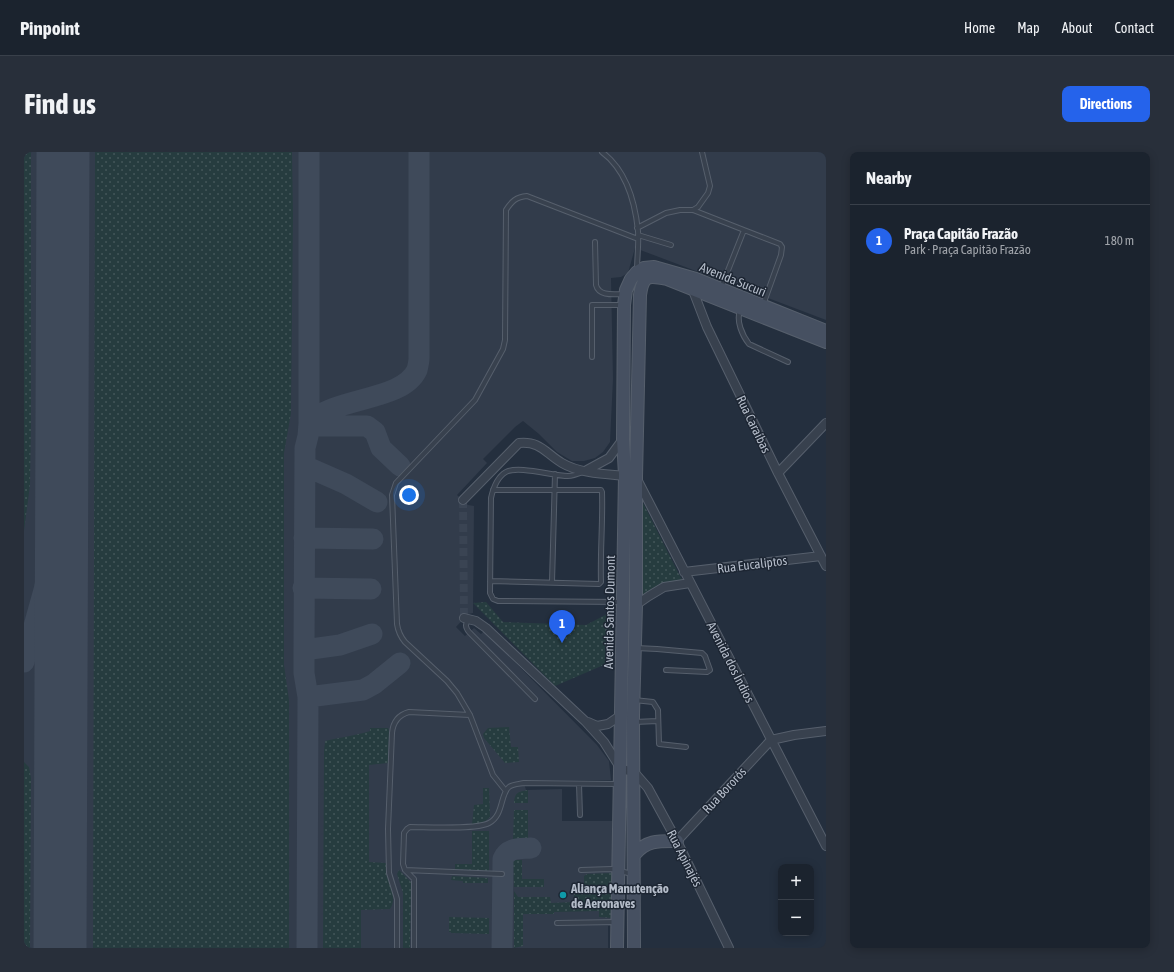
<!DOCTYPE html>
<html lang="en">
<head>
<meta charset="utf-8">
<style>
  :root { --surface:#1b232e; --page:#282f3a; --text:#f1f3f6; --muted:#a0a4aa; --line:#39404a; --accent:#2563eb }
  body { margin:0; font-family:"Asap Condensed",sans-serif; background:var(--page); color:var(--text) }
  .controls { position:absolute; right:12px; bottom:12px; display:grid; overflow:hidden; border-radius:8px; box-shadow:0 2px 10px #0003 }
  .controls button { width:36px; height:36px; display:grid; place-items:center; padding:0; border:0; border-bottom:1px solid var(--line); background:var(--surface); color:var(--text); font:20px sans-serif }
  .you { position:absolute; left:385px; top:343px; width:14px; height:14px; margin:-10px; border:3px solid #fff; border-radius:50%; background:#1a73e8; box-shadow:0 0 0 6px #1a73e833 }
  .badge { display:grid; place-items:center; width:26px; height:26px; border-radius:50%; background:var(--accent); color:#fff; font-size:13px; font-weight:700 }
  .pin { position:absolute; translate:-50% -33px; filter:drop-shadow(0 1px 2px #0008) }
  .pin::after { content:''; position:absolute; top:21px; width:14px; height:12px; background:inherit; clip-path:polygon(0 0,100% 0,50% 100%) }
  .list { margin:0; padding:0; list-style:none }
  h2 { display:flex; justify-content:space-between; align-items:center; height:52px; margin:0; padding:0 16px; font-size:17px }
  h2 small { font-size:13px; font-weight:400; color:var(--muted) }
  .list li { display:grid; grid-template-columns:26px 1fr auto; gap:12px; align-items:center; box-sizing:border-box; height:72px; padding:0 16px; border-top:1px solid var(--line) }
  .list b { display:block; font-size:15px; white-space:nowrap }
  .list p { margin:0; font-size:13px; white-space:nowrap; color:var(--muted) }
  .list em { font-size:13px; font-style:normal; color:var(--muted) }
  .map { position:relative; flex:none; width:802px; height:796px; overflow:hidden; border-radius:8px }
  header { display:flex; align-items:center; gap:24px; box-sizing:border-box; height:56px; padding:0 20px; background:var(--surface); border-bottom:1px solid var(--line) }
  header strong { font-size:19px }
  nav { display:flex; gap:22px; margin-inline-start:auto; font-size:14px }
  .intro { display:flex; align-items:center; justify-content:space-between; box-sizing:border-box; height:96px; padding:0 24px }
  h1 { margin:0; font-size:28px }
  .button { padding:10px 18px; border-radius:8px; background:var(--accent); color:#fff; font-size:14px; font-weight:700 }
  main { display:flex; gap:24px; padding:0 24px }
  aside { flex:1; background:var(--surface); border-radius:8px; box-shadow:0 2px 10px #0003 }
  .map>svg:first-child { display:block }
  .airport { fill:#323c4b }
  .grass { fill:url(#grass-dots) }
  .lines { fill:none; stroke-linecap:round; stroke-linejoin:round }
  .taxiway { stroke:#3f4a5a; stroke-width:21 }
  .runway { stroke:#3f4a5a; stroke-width:53 }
  .street-tunnel { stroke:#3a4453; stroke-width:8; stroke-dasharray:8 4; stroke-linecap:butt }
  .lane-casing { stroke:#565f6c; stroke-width:6 }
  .street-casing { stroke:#565f6c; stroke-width:10 }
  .secondary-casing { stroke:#565f6c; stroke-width:14 }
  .lane { stroke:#38414e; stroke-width:4 }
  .street { stroke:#38414e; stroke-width:8 }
  .secondary { stroke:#465061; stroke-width:12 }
  .culture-dot { fill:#0f9aa8; stroke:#1d2633; stroke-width:1.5 }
  .labels { text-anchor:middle; stroke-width:3; stroke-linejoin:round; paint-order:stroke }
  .street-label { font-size:13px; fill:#b4bcc9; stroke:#1d2633 }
  .poi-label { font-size:13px; font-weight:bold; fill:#b4bcc9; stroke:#1d2633; text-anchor:start }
</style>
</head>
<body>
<header>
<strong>Pinpoint</strong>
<nav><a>Home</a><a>Map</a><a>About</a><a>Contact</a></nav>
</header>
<div class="intro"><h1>Find us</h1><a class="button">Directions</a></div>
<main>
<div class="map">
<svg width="802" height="796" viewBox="0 0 802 796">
  <defs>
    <pattern id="grass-dots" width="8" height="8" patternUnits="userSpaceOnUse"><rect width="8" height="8" fill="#263c3f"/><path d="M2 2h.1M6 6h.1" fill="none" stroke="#435659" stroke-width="1.8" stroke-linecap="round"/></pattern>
  </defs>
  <rect width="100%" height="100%" fill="#242f3e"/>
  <!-- airport -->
  <path class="airport" d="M0 0H802V168L611 96 604 121 597 125 587 126 589 227 586 290 579 300 571 306 560 309H548L533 300 515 282 499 269 491 275 459 307 463 311 433 343 444 353 450 354 449 461 444 462 432 475 441 484 450 476 457 482 460 479 573 593 585 609 587 628H499L502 638 538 637V669H588V774H584V796H0Z"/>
  <!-- grass -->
  <path class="grass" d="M0 0H7V272L6 333 0 379Z
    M71 0H268L269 63 267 261 260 301V513L265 548V796H69Z
    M618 349 659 430 617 446Z
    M462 450 479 470 562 473 587 460 589 509 531 534 449 451Z
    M485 575 487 595H494L495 610 481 611 460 586 459 582 464 576Z
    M346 576H364L365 578 364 611 345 613V710L362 711C362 726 375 745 366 757L337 758V796H299L300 599 301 589C316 585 331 584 346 579Z
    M0 610 5 615 7 626 6 796H0Z
    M459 636H465L466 665C461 670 455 673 448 672L450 653 459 652Z
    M504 638V651H490C491 640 494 640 504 638Z
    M490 658H504V688H489Z
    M448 679H465V719L431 717V712H448Z
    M489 708H498V727H520V735H490Z
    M375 718 387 730 386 796H379V741L373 722Z
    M588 721V766L575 765V759L530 760V762H499V794L490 796V739L494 745H526L527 751 550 750V735H560V724L563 722Z
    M428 724 464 726V731H439V729L427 728Z
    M425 765 465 766V782L427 781V780H425Z"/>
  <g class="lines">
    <!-- taxiway -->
    <path class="taxiway" d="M39 16 41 0
      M285 271C311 244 378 250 393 218 394 214 395 209 395 206V0
      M285 274H343L351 280 357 296 376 314
      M281 314 322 332 353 350
      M280 386 349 387
      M279 436 347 437
      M280 498 316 493 348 482
      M0 510 20 438 38 357
      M284 545 339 538 350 532 376 511
      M283 796 284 545 280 521V498L281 296 284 284 285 271V0
      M478 796 479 707C484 695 496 697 507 696"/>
    <!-- runway -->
    <path class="runway" d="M36 796 39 0"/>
    <!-- street-tunnel -->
    <path class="street-tunnel" d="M439 348 440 466"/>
    <!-- lane casing -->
    <g class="lane-casing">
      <path id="lane" d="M578 0C602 18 611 49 614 79 615 91 613 106 613 119
        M669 58 674 55 684 41 686 34 678 0
        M613 76 642 61 656 58H669L720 78 697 136
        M720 78 756 92 758 95 757 103 739 153
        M614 83 647 93
        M571 90 572 133C575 145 591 142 601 142
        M716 158C712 169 718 183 725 192L764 210
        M568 205V153H598
        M559 320C554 322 549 324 544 324 529 324 494 313 482 320 473 325 469 337 467 346L466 441 469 447 474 449 597 450
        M466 429 575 432 577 430C576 400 579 370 578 340L577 338H469
        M528 430 531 322
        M445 467C441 472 441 475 445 480L511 547
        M612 496 633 497 678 501 681 504 686 518 683 520 642 518
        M610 548 629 550 634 558 635 592 662 595
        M610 570 634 569
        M555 632 556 663
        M481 638 469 623 446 563 433 541 423 529 381 490C376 484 374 479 373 472L368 343 372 331 451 248 479 197 481 188 482 58C488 49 492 45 503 44L614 87
        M381 718 478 722
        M557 718 588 717 608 722
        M533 771 592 770
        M373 796V747L365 721 364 677 368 581C369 570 374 563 385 560L446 563
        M390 796V727L381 718 379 712 380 681 383 677 386 675C403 675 452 678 465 671 480 663 476 642 485 635 489 632 495 632 500 631L594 632"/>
    </g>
    <!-- street casing -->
    <g class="street-casing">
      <path id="street" d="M668 136 683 175 754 321 802 414
        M563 318 585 306 599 287
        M754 321 802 271
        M439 348 495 291C517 289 521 301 538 311 558 323 589 322 612 325L802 694
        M660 420 797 404
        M612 453 625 444 640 435 666 431
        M440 466 452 469 462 476 561 569 580 590 597 617 610 620 624 636 653 689 705 796
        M564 570 573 574 584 572 597 563
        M653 689 747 588 770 583 802 579"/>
    </g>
    <!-- secondary casing -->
    <g class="secondary-casing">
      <path id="secondary" d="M611 702C623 688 635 689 653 689
        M593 796 601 323 599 287 600 153 602 138 607 127 613 120 620 116 630 115 672 127 802 179
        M610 796 609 563 612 453V325L616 143C619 123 624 123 643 127L802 190"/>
    </g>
    <!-- lane -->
    <use href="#lane" class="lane"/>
    <!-- street -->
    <use href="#street" class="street"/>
    <!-- secondary -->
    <use href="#secondary" class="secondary"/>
  </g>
  <!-- markers -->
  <circle class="culture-dot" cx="539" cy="743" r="4"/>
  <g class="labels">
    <!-- street labels -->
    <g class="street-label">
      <text transform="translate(709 127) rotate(22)" y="5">Avenida Sucuri</text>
      <text transform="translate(730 272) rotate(64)" y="5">Rua Caraíbas</text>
      <text transform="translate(728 412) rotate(-7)" y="5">Rua Eucaliptos</text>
      <text transform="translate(585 460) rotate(-89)" y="5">Avenida Santos Dumont</text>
      <text transform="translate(707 510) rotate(63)" y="5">Avenida dos Índios</text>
      <text transform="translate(700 638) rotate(-47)" y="5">Rua Bororós</text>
      <text transform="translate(661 706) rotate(63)" y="5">Rua Apinajés</text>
    </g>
    <!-- poi labels -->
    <g class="poi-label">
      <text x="547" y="741">Aliança Manutenção<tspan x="547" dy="15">de Aeronaves</tspan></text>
    </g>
  </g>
</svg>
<div class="controls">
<button>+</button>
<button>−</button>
</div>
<div class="you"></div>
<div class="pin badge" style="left:538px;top:491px">1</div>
</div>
<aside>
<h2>Nearby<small></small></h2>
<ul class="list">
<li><span class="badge">1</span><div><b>Praça Capitão Frazão</b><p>Park · Praça Capitão Frazão</p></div><em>180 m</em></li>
</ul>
</aside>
</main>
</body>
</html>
